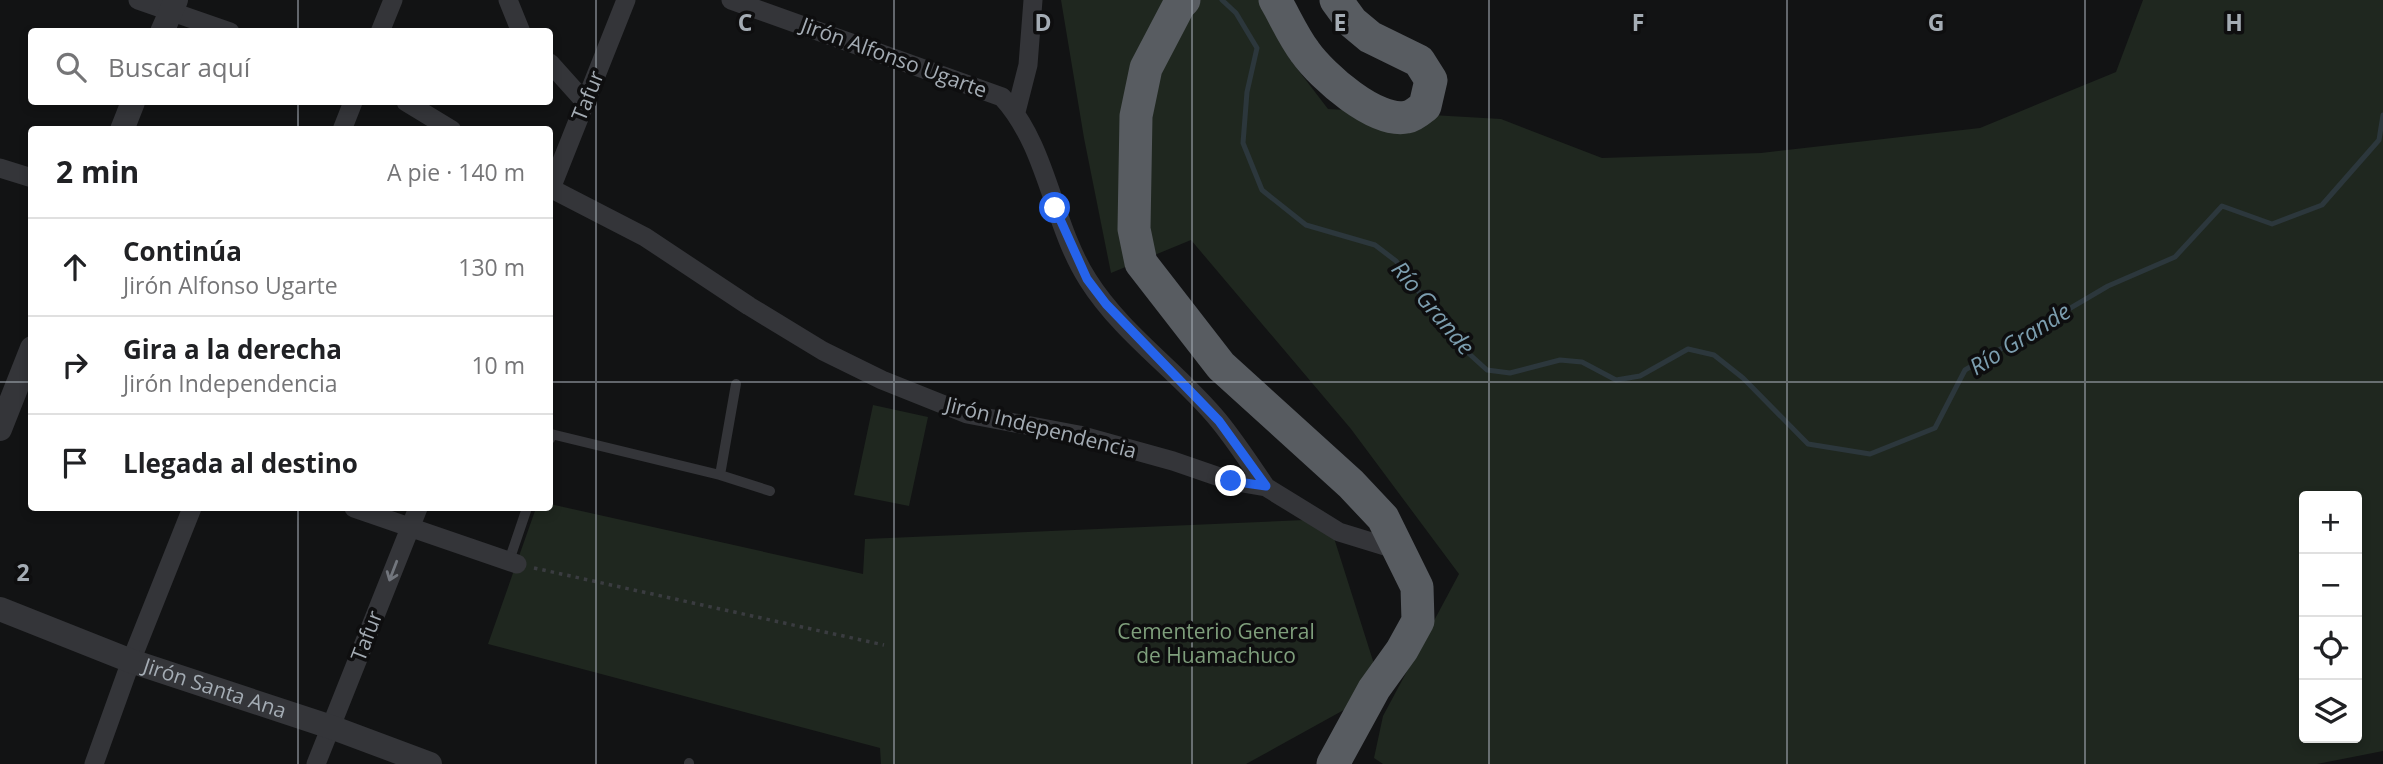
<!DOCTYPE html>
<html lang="es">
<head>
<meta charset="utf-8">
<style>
  :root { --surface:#fff; --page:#f6f6f6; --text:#202124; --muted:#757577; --line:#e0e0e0 }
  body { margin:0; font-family:"Open Sans",sans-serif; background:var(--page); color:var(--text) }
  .controls { position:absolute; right:21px; bottom:21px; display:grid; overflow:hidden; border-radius:7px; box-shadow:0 4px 10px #0003 }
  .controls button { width:63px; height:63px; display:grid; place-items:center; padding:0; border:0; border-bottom:2px solid var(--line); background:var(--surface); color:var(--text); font:35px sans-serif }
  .stop { position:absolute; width:21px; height:21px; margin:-16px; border:5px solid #2563eb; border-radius:50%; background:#fff }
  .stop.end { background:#2563eb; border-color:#fff; box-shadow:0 2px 7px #0008 }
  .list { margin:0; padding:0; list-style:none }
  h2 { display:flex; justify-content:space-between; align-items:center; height:91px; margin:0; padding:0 28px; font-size:30px }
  h2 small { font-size:23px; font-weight:400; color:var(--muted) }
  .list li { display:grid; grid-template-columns:46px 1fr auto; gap:21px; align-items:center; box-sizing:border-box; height:98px; padding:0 28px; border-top:2px solid var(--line) }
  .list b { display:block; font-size:26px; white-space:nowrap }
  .list p { margin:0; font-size:23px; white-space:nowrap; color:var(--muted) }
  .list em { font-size:23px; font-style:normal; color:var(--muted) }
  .icon { flex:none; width:38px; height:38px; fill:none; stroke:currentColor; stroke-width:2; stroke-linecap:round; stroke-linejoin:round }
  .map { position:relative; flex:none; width:2383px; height:764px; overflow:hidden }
  .search { position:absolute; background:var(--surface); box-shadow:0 4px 10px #0003; left:28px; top:28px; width:525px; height:77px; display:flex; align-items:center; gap:18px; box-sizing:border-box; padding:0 24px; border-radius:7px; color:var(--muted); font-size:26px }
  .panel { position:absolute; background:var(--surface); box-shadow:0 4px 10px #0003; left:28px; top:126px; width:525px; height:385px; border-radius:7px }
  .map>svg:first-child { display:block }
  .green { fill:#1f271f; fill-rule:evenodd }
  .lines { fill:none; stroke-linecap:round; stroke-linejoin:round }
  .stream { stroke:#2c373c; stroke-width:5 }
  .path { stroke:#3a3c40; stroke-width:3.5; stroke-dasharray:3.5 5; stroke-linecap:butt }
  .service { stroke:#343539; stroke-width:10 }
  .minor { stroke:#343539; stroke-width:19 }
  .tertiary { stroke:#343539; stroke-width:24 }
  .trunk { stroke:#585c61; stroke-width:33 }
  .oneway { stroke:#72767d }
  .route { stroke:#2563eb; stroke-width:9 }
  .grid { fill:none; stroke:#a4acb4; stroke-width:2; stroke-opacity:0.55 }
  .labels { text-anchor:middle; stroke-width:7; stroke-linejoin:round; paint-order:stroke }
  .street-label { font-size:21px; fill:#a4acb4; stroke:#0e0e0f }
  .park-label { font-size:21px; fill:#7f9f7c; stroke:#0e0e0f }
  .water-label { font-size:23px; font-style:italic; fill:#7c9eaf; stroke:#0e0e0f }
  .grid-label { font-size:23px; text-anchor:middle; font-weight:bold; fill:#a4acb4; stroke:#0e0e0f; stroke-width:7; stroke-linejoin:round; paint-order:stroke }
</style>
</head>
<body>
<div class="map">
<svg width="2383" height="764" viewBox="0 0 2383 764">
  <rect width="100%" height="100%" fill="#121314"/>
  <!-- green -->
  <path class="green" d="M1061 0H1289V58L1328 109 1501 119 1602 158 1761 153 1980 128 2116 72 2143 0H2383V751L2317 764H1383L1374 758 1383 716 1459 574 1351 429 1191 240 1111 273 1084 138ZM2304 496H2357V738H2304Z
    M873 405 928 417 909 506 854 495Z
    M550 504 863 574 865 539 1328 519 1374 664 1351 706 1246 764H881L880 748 488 644 536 508H550Z"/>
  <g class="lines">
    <!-- stream -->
    <path class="stream" d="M1222 0 1236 13 1257 48 1247 92 1243 143 1262 190 1306 225 1375 245 1396 261 1455 341 1487 370 1510 373 1560 360 1582 362 1616 380 1640 376 1688 349 1714 355 1743 378 1808 444 1870 454 1935 428 1965 370 2108 286 2175 257 2222 206 2272 224 2322 205 2379 140 2383 115"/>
    <!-- path -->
    <path class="path" d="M534 568 884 645"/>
    <!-- service -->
    <path class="service" d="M550 439 551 434 720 475 770 491
      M720 475 736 384
      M509 561 527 508
      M689 764V763"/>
    <!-- minor -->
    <path class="minor" d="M138 0 230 32
      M508 0 521 32
      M731 0 1002 97C1048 147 1052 224 1088 280 1122 334 1179 372 1219 421 1236 442 1251 465 1266 487
      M380 32 393 0
      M550 63 585 102
      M406 102 452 130
      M1016 112 1028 65 1033 0
      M342 130 353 102
      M0 168 32 178
      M550 188 645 237 749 306 823 351 882 380 967 414 1079 435 1173 461 1231 481 1266 487 1339 532 1401 551
      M550 191 626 0
      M354 508 517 564
      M94 764 131 661 192 508
      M316 764 418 508"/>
    <!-- tertiary -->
    <g class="tertiary">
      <path d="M162 32 176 0"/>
      <path d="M122 130 133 102"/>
      <path d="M0 429 32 348"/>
      <path id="s1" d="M0 609 131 661 331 727 430 764"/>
    </g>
    <!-- trunk -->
    <path class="trunk" d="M1184 0 1179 5 1146 68 1136 116 1134 229 1141 263 1221 366 1351 484 1383 518 1417 587 1418 621 1402 650 1374 689 1333 764
      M1275 0C1285 17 1293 36 1305 52 1322 76 1376 124 1407 117 1413 116 1420 110 1425 106L1431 80 1419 61 1370 37 1352 22 1336 0"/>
  </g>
  <!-- one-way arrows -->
  <defs><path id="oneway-shaft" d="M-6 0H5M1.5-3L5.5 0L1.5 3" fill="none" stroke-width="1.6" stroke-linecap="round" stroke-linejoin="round" transform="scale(1.75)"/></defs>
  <use class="oneway" href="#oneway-shaft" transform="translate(393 571) rotate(111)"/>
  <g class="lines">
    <!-- route -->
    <path class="route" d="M1055 208 1087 279 1106 304 1219 421 1266 486 1231 481"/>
  </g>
  <!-- grid -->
  <path class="grid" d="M298 0V32M596 0V764M894 0V764M1192 0V764M1489 0V764M1787 0V764M2085 0V764M298 102V130M0 382H32M550 382H2383M298 508V764"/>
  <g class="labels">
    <!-- street labels -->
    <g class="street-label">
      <text transform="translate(894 58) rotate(20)" y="7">Jirón Alfonso Ugarte</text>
      <text transform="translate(588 96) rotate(-68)" y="7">Tafur</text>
      <text transform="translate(1041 428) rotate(14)" y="7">Jirón Independencia</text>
      <text transform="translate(367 636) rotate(-69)" y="7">Tafur</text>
      <text dy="7" stroke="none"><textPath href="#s1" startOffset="229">Jirón Santa Ana</textPath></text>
    </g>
    <!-- park labels -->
    <g class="park-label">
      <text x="1216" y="639">Cementerio General<tspan x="1216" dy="24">de Huamachuco</tspan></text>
    </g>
    <!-- water labels -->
    <g class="water-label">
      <text transform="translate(1433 308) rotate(50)" y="8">Río Grande</text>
      <text transform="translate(2020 339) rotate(-32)" y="8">Río Grande</text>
    </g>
  </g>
  <g class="grid-label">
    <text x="745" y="31">C</text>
    <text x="1043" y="31">D</text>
    <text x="1340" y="31">E</text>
    <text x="1638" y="31">F</text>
    <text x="1936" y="31">G</text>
    <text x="2234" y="31">H</text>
    <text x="23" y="581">2</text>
  </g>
</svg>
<div class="controls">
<button>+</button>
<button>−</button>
<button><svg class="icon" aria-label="locate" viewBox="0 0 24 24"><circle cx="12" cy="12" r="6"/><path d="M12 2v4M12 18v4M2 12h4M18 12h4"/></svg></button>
<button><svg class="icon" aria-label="layers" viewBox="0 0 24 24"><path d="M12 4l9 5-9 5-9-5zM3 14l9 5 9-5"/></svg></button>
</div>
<div class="stop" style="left:1055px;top:208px"></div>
<div class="stop end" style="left:1231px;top:481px"></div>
<div class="search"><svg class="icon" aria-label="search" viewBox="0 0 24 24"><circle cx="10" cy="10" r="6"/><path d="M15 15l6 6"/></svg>Buscar aquí</div>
<section class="panel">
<h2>2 min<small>A pie · 140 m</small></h2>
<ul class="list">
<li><svg class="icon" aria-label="ahead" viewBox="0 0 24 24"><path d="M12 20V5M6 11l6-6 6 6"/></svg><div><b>Continúa</b><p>Jirón Alfonso Ugarte</p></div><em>130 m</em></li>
<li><svg class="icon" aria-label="right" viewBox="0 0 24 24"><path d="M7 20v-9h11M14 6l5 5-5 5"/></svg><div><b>Gira a la derecha</b><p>Jirón Independencia</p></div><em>10 m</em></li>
<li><svg class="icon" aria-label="arrive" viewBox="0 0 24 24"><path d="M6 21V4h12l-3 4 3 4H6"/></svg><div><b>Llegada al destino</b></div></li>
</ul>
</section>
</div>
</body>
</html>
